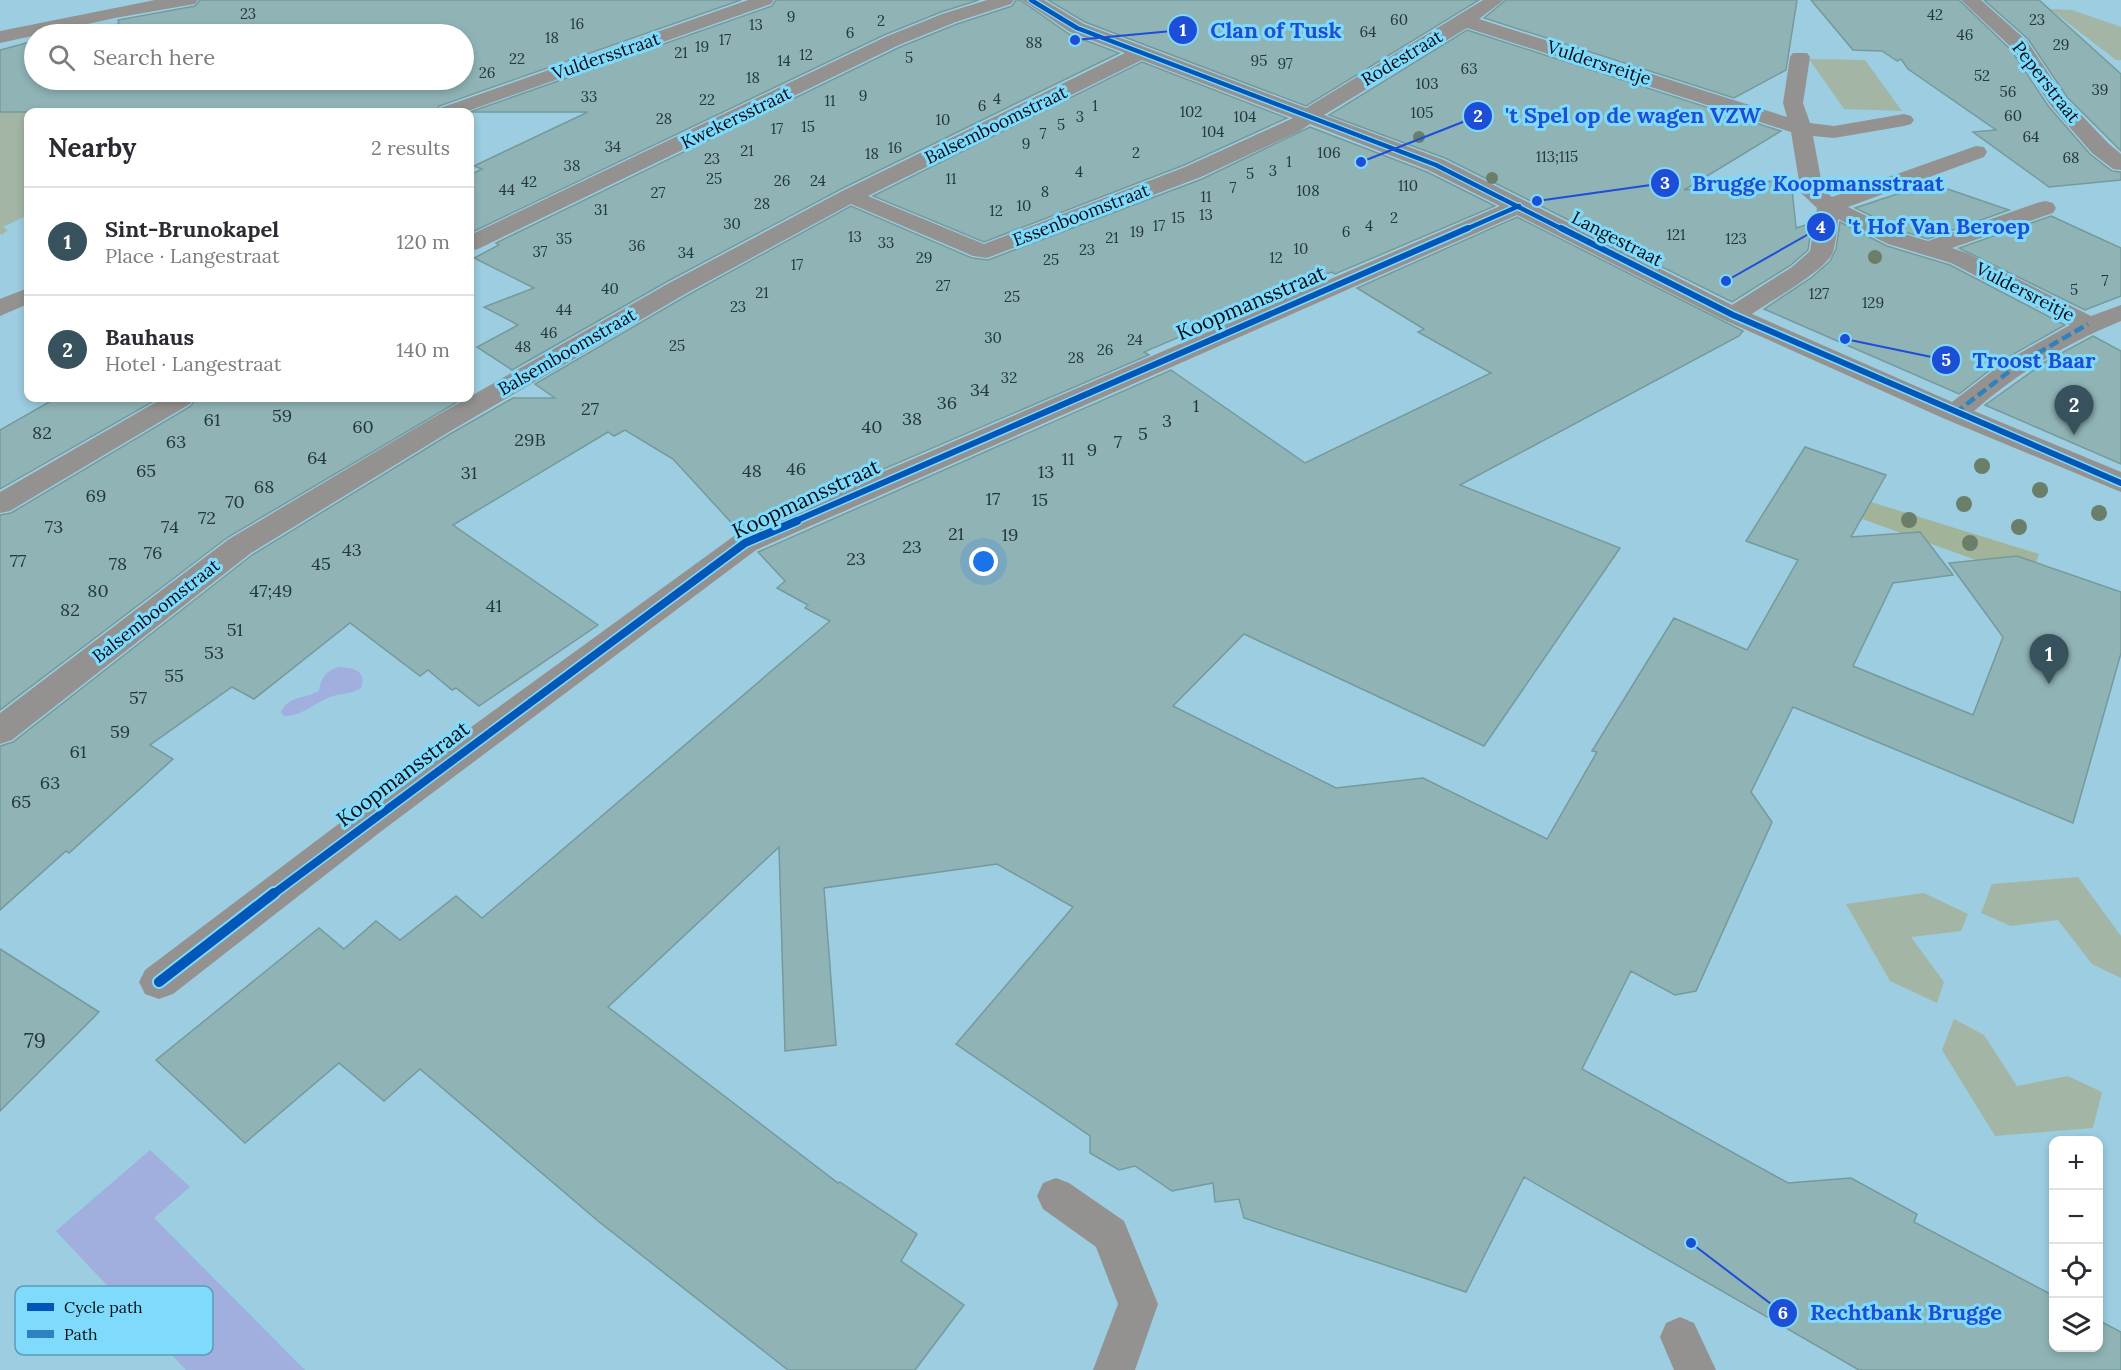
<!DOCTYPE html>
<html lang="en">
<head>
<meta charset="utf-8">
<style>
  :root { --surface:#fff; --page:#f2f2f3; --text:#2b2b33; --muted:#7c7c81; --line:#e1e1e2; --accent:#37525c }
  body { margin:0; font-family:Lora,serif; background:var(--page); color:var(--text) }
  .controls { position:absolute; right:18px; bottom:18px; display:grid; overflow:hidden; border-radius:12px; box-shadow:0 3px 9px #0003 }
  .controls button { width:54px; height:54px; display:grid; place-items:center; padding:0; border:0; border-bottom:2px solid var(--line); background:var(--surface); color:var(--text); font:30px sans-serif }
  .you { position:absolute; left:984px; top:562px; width:21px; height:21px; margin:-15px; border:4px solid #fff; border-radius:50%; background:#1a73e8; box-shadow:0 0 0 9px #1a73e833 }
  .badge { display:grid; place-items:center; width:39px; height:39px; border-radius:50%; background:var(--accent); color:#fff; font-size:20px; font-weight:700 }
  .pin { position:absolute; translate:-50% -50px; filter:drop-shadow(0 2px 3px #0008) }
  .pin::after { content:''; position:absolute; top:32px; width:21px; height:18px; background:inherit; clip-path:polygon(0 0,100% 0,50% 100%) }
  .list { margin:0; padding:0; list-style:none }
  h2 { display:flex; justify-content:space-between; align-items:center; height:78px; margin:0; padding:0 24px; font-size:26px }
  h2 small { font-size:20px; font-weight:400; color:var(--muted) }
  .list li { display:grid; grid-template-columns:39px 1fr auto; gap:18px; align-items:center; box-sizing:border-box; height:108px; padding:0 24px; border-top:2px solid var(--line) }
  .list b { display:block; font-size:22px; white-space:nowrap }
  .list p { margin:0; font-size:20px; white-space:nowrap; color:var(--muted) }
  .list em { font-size:20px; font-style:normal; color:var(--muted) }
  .icon { flex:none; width:33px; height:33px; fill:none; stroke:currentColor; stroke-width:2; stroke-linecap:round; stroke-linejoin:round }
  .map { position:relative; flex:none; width:2121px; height:1370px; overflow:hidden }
  .search { position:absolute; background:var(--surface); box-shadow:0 3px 9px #0003; left:24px; top:24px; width:450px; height:66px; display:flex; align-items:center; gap:15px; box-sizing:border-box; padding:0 21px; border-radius:33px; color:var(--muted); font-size:22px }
  .panel { position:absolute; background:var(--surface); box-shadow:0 3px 9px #0003; left:24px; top:108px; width:450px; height:294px; border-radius:12px }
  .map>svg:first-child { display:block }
  .green { fill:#a3b6a5 }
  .forest { fill:#a1b49a }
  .water { fill:#a0afdd }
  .building { fill:#90b4b6; stroke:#749a9c; stroke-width:1.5 }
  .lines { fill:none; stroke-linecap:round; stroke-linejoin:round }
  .lane { fill:#949291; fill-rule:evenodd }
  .street { fill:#949291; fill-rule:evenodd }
  .quiet { stroke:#2f82bd; stroke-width:4.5; stroke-dasharray:10 4.5; stroke-linecap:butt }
  .cycleway-far3-casing { stroke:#80dafc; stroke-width:7 }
  .cycleway-far2-casing { stroke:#80dafc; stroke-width:9 }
  .cycleway-far1-casing { stroke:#80dafc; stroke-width:11 }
  .cycleway-casing { stroke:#80dafc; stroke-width:14 }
  .cycleway-far3 { stroke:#0057b8; stroke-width:4.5 }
  .cycleway-far2 { stroke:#0057b8; stroke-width:6 }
  .cycleway-far1 { stroke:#0057b8; stroke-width:8 }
  .cycleway { stroke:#0057b8; stroke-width:10 }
  .tree { fill:#6a7e6a }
  .labels { text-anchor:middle; stroke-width:6; stroke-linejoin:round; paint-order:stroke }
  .far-number-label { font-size:15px; fill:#24383d }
  .far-street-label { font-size:18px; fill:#000f15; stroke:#80dafc }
  .number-label { font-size:18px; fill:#24383d }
  .street-label { font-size:21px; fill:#000f15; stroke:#80dafc }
  .near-number-label { font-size:21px; fill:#24383d }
  .key { fill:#80dafc; stroke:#5a9db7; stroke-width:1.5 }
  .key-label { font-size:16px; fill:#000f15 }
  .leader { fill:none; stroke:#1d4ed8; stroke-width:2 }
  .callout-dot { fill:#1d4ed8; stroke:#80dafc; stroke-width:2 }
  .mark-label { font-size:18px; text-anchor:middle; font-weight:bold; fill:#fff }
  .callout-label { font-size:22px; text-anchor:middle; font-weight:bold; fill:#1d4ed8; stroke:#80dafc; stroke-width:6; stroke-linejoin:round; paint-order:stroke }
</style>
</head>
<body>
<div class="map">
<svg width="2121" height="1370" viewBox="0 0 2121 1370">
  <rect width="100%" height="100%" fill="#9ccde0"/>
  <!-- green -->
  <path class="green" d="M2050 9 2072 10 2121 27V60H2116Z
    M1809 59 1865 60 1902 111 1844 109Z
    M34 73V80H153L127 88 96 112H28V215L3 227 8 230 2 235 0 234V81Z
    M2078 877 2121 936V978L2092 964 2058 920 2011 926 1981 913 1992 884Z
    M1924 893 1968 914 1961 931 1911 937 1944 982 1937 1003 1890 981 1846 904Z
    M1954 1019 1984 1035 2017 1086 2068 1076 2102 1092 2093 1128 1995 1136 1942 1050Z"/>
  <!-- forest -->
  <path class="forest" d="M1871 502 2039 554 2034 569 2024 565 2015 556 1976 560 1854 516 1858 508 1866 511Z"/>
  <!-- water -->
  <path class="water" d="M340 667C354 668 367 671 361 688 352 694 343 693 333 696 316 701 302 717 284 716L281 712C289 695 305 699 319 691 320 679 327 669 340 667Z
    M150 1150 190 1187 154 1218 305 1370H186L56 1231Z"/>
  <!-- building -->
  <path class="building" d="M200 0H741L439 106 435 112H0V50L34 41V80H464V34H68L119 24 118 20 195 6Z
    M776 0H979L941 12 884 35 472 232 470 230V175L482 169 474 166 588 112H470L772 6Z
    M1016 0H1020L1069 34 1119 53 841 189 668 281 512 370 477 347 518 325 484 307 534 288 474 258 499 245 496 243 900 47 957 24 1012 6Z
    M1048 0H1479L1306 106 1085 22Z
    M1506 0H1797L1786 70 1734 98 1484 18Z
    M1811 0H1959L2011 50 2049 107 2090 154 2112 171 2121 172V180L2049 187 1973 132 1996 130 1908 69 1901 59 1897 61 1882 51 1853 50Z
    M1984 0H2039L2121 74V151L2067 97 2028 39Z
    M1467 30 1781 131 1684 190 1791 179 1796 228 1812 223 1808 250 1791 265 1732 302 1445 158 1329 115Z
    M1142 62 1287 118 1184 165 984 242 873 196Z
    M1310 127 1427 172 1495 206 1335 274 1331 272 1144 352 1149 355 739 531 673 459 625 430 614 436 608 432 453 525 598 625 479 706 456 688 452 690 428 670 420 676 350 623 254 699 232 687 150 745 173 759 69 853 66 851 0 910V746L13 742 252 555 450 434 513 398H555L535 384 688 295 851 206 972 258 988 260 1202 179Z
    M1930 183 2009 210 1928 239 1905 232 1855 208Z
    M2051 216 2121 248V296L2085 310 1959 248Z
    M1517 217 1743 331 1739 336 1460 485 1620 548 1484 746 1244 634 1173 706 1336 788 1423 778 1547 839 1597 752 1592 751 1674 618 1747 650 1798 560 1746 541 1805 447 1886 475 1851 537 1920 532 1953 575 1893 583 1853 666 1973 715 2003 637 1949 563 2017 556 2121 592V653L2073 823 1793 707 1751 792 1772 822 1696 991 1675 995 1631 971 1582 1069 1788 1183 1851 1178 1917 1214 1914 1222 2054 1296V1347H2098V1320L2121 1332V1370H1859L1524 1177 1466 1292 1244 1218 1239 1199 1215 1202 1213 1183 1172 1191 1135 1166 1119 1170 1090 1153V1136L956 1044 1073 907 997 864 824 888 836 1045 785 1051 779 847 608 1007 838 1183 840 1182 917 1234 901 1261 964 1305 915 1370H788L598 1221 420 1069 384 1101 339 1063 245 1143 156 1060 319 928 344 949 376 921 400 940 456 896 482 918 514 891 830 621 805 608 808 605 777 588 785 581 758 552 1171 370 1305 463 1491 373 1418 332 1424 329 1357 288Z
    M1840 222 1887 246 1950 265 2065 325 2003 360 1959 394 1764 309 1811 278 1830 261 1836 249Z
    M2093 336 2121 351V464L1985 405 2045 362Z
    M56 398H159L0 489V430Z
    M196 398H464L228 537 0 710V515L11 513 191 406Z
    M0 949 99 1012 0 1111Z"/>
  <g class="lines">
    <!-- lane -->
    <path class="lane" d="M1056 1178 1069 1183 1124 1221 1158 1304 1135 1370H1093L1118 1304 1096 1247 1043 1209 1037 1196 1043 1183Z
      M1680 1317 1694 1323 1716 1370H1674L1660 1337 1666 1323Z"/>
    <!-- street -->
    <path class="street" d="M155 0H198L195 4 189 5 115 18 0 43V31Z
      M748 0H774L771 4 465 112H437L440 108Z
      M987 0H1014L1011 4 956 22 899 45 478 249 470 251V235L885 37 942 14Z
      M1022 0H1044L1084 24 1306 108 1483 0H1504L1479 19 1787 117 1783 103 1790 57 1793 53H1807L1810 57 1803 103 1810 123 1834 126 1904 114 1911 116 1914 120 1911 124 1904 126 1834 138 1813 136 1823 190 1832 197 1976 146 1984 147 1987 152 1984 157 1848 207 1904 234 1928 241 2037 203 2045 201 2053 203 2056 208 2053 213 1952 248 1967 253 2091 316 2121 305V321C2067 343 2018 373 1974 411L2121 472V492L1945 419 1724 320 1517 215 756 550 379 833 173 994 159 999 145 994 139 982 145 970 353 813 734 536 1500 206 1428 170 1310 124 1300 131 1201 177 987 258 973 256 851 204 687 293 449 432 251 553 12 740 0 744V713L229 539 429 420 669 283 842 191 1125 53 1070 32ZM1467 28 1791 132 1801 193 1817 208 1810 251 1792 267 1732 305 1444 160 1324 115ZM1142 60 1293 118 1185 167 984 244 868 196ZM1838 219 1888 244 1951 263 2070 325 2004 362 1952 402 1752 314C1769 302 1827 270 1833 252 1836 242 1837 230 1838 219Z
      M1961 0H1981L2027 41 2065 98 2108 143 2121 154V170L2113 169 2092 153 2051 106 2013 49Z
      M28 288V304L0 316V299Z
      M163 398H194L190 404 10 511 0 513V492Z"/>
    <!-- quiet -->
    <path class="quiet" d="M1955 413 2019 364 2088 324"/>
    <!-- cycleway-far3 casing -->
    <g class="cycleway-far3-casing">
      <path id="cycleway-far3" d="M1031 0 1077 28 1436 165 1564 230
        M1464 230 1519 206"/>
    </g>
    <!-- cycleway-far2 casing -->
    <g class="cycleway-far2-casing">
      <path id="cycleway-far2" d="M1561 228 1733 315 2121 483
        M793 522 1468 228"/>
    </g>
    <!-- cycleway-far1 casing -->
    <g class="cycleway-far1-casing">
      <path id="cycleway-far1" d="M272 895 745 543 797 521"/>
    </g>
    <!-- cycleway casing -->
    <g class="cycleway-casing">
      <path id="cycleway" d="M159 982 274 893"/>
    </g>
    <!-- cycleway-far3 -->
    <use href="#cycleway-far3" class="cycleway-far3"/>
    <!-- cycleway-far2 -->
    <use href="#cycleway-far2" class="cycleway-far2"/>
    <!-- cycleway-far1 -->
    <use href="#cycleway-far1" class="cycleway-far1"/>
    <!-- cycleway -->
    <use href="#cycleway" class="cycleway"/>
  </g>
  <!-- trees -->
  <g class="tree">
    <circle cx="1419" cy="137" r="6"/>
    <circle cx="1492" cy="178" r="6"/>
    <circle cx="1875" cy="257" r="7"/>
    <circle cx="1982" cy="466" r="8"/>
    <circle cx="2040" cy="490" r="8"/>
    <circle cx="1964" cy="504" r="8"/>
    <circle cx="2099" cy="513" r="8"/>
    <circle cx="1909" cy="520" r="8"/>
    <circle cx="2019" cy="527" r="8"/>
    <circle cx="1970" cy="543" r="8"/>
  </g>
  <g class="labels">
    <!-- far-number labels -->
    <g class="far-number-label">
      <text x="248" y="19">23</text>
      <text x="1935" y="20">42</text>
      <text x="791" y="22">9</text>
      <text x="1399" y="25">60</text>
      <text x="2037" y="25">23</text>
      <text x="881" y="26">2</text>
      <text x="577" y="29">16</text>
      <text x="756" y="30">13</text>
      <text x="1368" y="37">64</text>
      <text x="850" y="38">6</text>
      <text x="1965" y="40">46</text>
      <text x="552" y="43">18</text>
      <text x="725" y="45">17</text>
      <text x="1034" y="48">88</text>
      <text x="2061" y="50">29</text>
      <text x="702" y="52">19</text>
      <text x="681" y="58">21</text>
      <text x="806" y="60">12</text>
      <text x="909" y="63">5</text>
      <text x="517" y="64">22</text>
      <text x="784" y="66">14</text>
      <text x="1259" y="66">95</text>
      <text x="1285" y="69">97</text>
      <text x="1469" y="74">63</text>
      <text x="487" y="78">26</text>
      <text x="1982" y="81">52</text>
      <text x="753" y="83">18</text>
      <text x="1427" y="89">103</text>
      <text x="2100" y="95">39</text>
      <text x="2008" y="97">56</text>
      <text x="863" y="101">9</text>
      <text x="589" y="102">33</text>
      <text x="997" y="104">4</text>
      <text x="707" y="105">22</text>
      <text x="830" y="106">11</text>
      <text x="982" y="111">6</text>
      <text x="1095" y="111">1</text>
      <text x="1191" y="117">102</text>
      <text x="1422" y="118">105</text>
      <text x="2013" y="121">60</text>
      <text x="1080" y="122">3</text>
      <text x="1245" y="122">104</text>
      <text x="664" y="124">28</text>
      <text x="943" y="125">10</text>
      <text x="1061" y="130">5</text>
      <text x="808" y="132">15</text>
      <text x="777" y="134">17</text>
      <text x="1213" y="137">104</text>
      <text x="1043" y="139">7</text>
      <text x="2031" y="142">64</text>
      <text x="1026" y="149">9</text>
      <text x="613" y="152">34</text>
      <text x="895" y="153">16</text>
      <text x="747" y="156">21</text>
      <text x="1136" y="158">2</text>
      <text x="1329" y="158">106</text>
      <text x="872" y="159">18</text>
      <text x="1557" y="162">113;115</text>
      <text x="2071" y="163">68</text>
      <text x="712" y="164">23</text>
      <text x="1289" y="167">1</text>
      <text x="572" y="171">38</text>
      <text x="1273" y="176">3</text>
      <text x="1079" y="177">4</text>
      <text x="1250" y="179">5</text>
      <text x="714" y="184">25</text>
      <text x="951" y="184">11</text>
      <text x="782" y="186">26</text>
      <text x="818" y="186">24</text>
      <text x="529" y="187">42</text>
      <text x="1408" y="191">110</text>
      <text x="1233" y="193">7</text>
      <text x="507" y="195">44</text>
      <text x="1308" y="196">108</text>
      <text x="1045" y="197">8</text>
      <text x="658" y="198">27</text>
      <text x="1206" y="202">11</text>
      <text x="762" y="209">28</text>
      <text x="1024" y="211">10</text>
      <text x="601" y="215">31</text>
      <text x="996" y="216">12</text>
      <text x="1206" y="220">13</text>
      <text x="1178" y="223">15</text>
      <text x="1394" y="223">2</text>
      <text x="732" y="229">30</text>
      <text x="1159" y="231">17</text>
      <text x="1369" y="231">4</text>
      <text x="1137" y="237">19</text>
      <text x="1346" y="237">6</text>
      <text x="1676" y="240">121</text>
      <text x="855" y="242">13</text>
      <text x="1112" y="243">21</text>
      <text x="564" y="244">35</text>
      <text x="1736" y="244">123</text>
      <text x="886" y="248">33</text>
      <text x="637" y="251">36</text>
      <text x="1301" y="254">10</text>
      <text x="1087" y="255">23</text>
      <text x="540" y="257">37</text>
      <text x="686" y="258">34</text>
      <text x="924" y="263">29</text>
      <text x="1276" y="263">12</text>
      <text x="1051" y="265">25</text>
      <text x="797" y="270">17</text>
      <text x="2105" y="286">7</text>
      <text x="943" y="291">27</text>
      <text x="610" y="294">40</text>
      <text x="2074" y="295">5</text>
      <text x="762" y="298">21</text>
      <text x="1819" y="299">127</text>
      <text x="1012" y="302">25</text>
      <text x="1873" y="308">129</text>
      <text x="738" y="312">23</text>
      <text x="564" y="315">44</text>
      <text x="549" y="338">46</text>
      <text x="993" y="343">30</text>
      <text x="1135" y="345">24</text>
      <text x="677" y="351">25</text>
      <text x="523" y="352">48</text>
      <text x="1105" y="355">26</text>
      <text x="1076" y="363">28</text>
      <text x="1009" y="383">32</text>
    </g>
    <!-- far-street labels -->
    <g class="far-street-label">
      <text transform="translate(606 56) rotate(-19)" y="6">Vuldersstraat</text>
      <text transform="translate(1402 58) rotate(-31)" y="6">Rodestraat</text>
      <text transform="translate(1599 63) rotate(18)" y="6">Vuldersreitje</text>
      <text transform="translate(2046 82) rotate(52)" y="6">Peperstraat</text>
      <text transform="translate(736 118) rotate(-26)" y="6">Kwekersstraat</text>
      <text transform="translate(996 125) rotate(-26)" y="6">Balsemboomstraat</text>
      <text transform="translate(1081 215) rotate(-21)" y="6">Essenboomstraat</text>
      <text transform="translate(1617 239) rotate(27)" y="6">Langestraat</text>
      <text transform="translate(2025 292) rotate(27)" y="6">Vuldersreitje</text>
      <text transform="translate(567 352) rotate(-30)" y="6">Balsemboomstraat</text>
      <text transform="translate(156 611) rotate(-38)" y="6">Balsemboomstraat</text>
    </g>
    <!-- number labels -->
    <g class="number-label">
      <text x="980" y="396">34</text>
      <text x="947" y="409">36</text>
      <text x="1196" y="412">1</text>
      <text x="590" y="415">27</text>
      <text x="282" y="422">59</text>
      <text x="912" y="425">38</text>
      <text x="212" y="426">61</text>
      <text x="1167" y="427">3</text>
      <text x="363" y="433">60</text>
      <text x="872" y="433">40</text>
      <text x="42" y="439">82</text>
      <text x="1143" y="440">5</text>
      <text x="530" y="446">29B</text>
      <text x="176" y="448">63</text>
      <text x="1118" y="448">7</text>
      <text x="1092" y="456">9</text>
      <text x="317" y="464">64</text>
      <text x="1068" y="465">11</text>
      <text x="796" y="475">46</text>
      <text x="146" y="477">65</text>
      <text x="752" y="477">48</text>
      <text x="1046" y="478">13</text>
      <text x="469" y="479">31</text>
      <text x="264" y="493">68</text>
      <text x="96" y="502">69</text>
      <text x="993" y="505">17</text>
      <text x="1040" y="506">15</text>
      <text x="235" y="508">70</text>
      <text x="207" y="524">72</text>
      <text x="54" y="533">73</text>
      <text x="170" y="533">74</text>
      <text x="956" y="540">21</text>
      <text x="1010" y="541">19</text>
      <text x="912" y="553">23</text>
      <text x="352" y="556">43</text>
      <text x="153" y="559">76</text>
      <text x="856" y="565">23</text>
      <text x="18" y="567">77</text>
      <text x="118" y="570">78</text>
      <text x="321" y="570">45</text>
      <text x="98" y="597">80</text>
      <text x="271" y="597">47;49</text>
      <text x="494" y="612">41</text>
      <text x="70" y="616">82</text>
      <text x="235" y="636">51</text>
      <text x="214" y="659">53</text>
      <text x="174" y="682">55</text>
      <text x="138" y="704">57</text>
      <text x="120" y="738">59</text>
      <text x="78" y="758">61</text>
      <text x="50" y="789">63</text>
      <text x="21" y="808">65</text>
    </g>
    <!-- street labels -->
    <g class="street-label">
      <text transform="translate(1251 303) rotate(-23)" y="7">Koopmansstraat</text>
      <text transform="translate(806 499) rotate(-25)" y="7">Koopmansstraat</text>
      <text transform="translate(403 774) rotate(-37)" y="7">Koopmansstraat</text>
    </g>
    <!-- near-number labels -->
    <g class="near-number-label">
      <text x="35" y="1048">79</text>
    </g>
  </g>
  <!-- legend -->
  <rect x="15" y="1286" width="198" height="69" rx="9" class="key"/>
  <rect x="27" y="1303" width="27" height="8" fill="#0057b8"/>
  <rect x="27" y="1330" width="27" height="8" fill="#2f82bd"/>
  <g class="key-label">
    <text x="64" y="1313">Cycle path</text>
    <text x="64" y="1340">Path</text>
  </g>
  <!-- callouts -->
  <path class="leader" d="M1075 40L1183 30M1361 162L1478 116M1537 201L1665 183M1726 281L1821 227M1845 339L1946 360M1691 1243L1783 1313"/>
  <g class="callout-dot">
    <circle cx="1075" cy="40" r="6"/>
    <circle cx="1361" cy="162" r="6"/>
    <circle cx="1537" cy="201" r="6"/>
    <circle cx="1726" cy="281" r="6"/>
    <circle cx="1845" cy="339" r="6"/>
    <circle cx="1691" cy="1243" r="6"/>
    <circle cx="1183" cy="30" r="15"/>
    <circle cx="1478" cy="116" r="15"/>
    <circle cx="1665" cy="183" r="15"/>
    <circle cx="1821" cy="227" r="15"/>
    <circle cx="1946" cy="360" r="15"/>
    <circle cx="1783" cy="1313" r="15"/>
  </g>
  <g class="mark-label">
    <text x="1183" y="36">1</text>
    <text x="1478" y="122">2</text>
    <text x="1665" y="189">3</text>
    <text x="1821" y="233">4</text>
    <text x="1946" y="366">5</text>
    <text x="1783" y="1319">6</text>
  </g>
  <g class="callout-label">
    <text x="1276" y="38">Clan of Tusk</text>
    <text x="1633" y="123">'t Spel op de wagen VZW</text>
    <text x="1818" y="191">Brugge Koopmansstraat</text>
    <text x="1939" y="234">'t Hof Van Beroep</text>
    <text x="2034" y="368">Troost Baar</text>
    <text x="1906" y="1320">Rechtbank Brugge</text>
  </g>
</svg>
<div class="controls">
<button>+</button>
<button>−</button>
<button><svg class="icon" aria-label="locate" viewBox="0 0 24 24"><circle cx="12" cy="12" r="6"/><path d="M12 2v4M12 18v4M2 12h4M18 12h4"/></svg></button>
<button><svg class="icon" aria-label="layers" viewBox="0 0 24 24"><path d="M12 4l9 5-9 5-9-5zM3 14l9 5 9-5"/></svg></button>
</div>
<div class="you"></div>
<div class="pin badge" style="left:2049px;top:684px">1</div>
<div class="pin badge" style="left:2074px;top:435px">2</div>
<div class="search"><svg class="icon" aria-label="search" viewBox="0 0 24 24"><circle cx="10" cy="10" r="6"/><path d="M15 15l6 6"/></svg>Search here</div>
<section class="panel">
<h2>Nearby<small>2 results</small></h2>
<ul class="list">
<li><span class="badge">1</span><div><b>Sint-Brunokapel</b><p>Place · Langestraat</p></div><em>120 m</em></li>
<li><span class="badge">2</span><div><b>Bauhaus</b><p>Hotel · Langestraat</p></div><em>140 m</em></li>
</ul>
</section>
</div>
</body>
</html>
